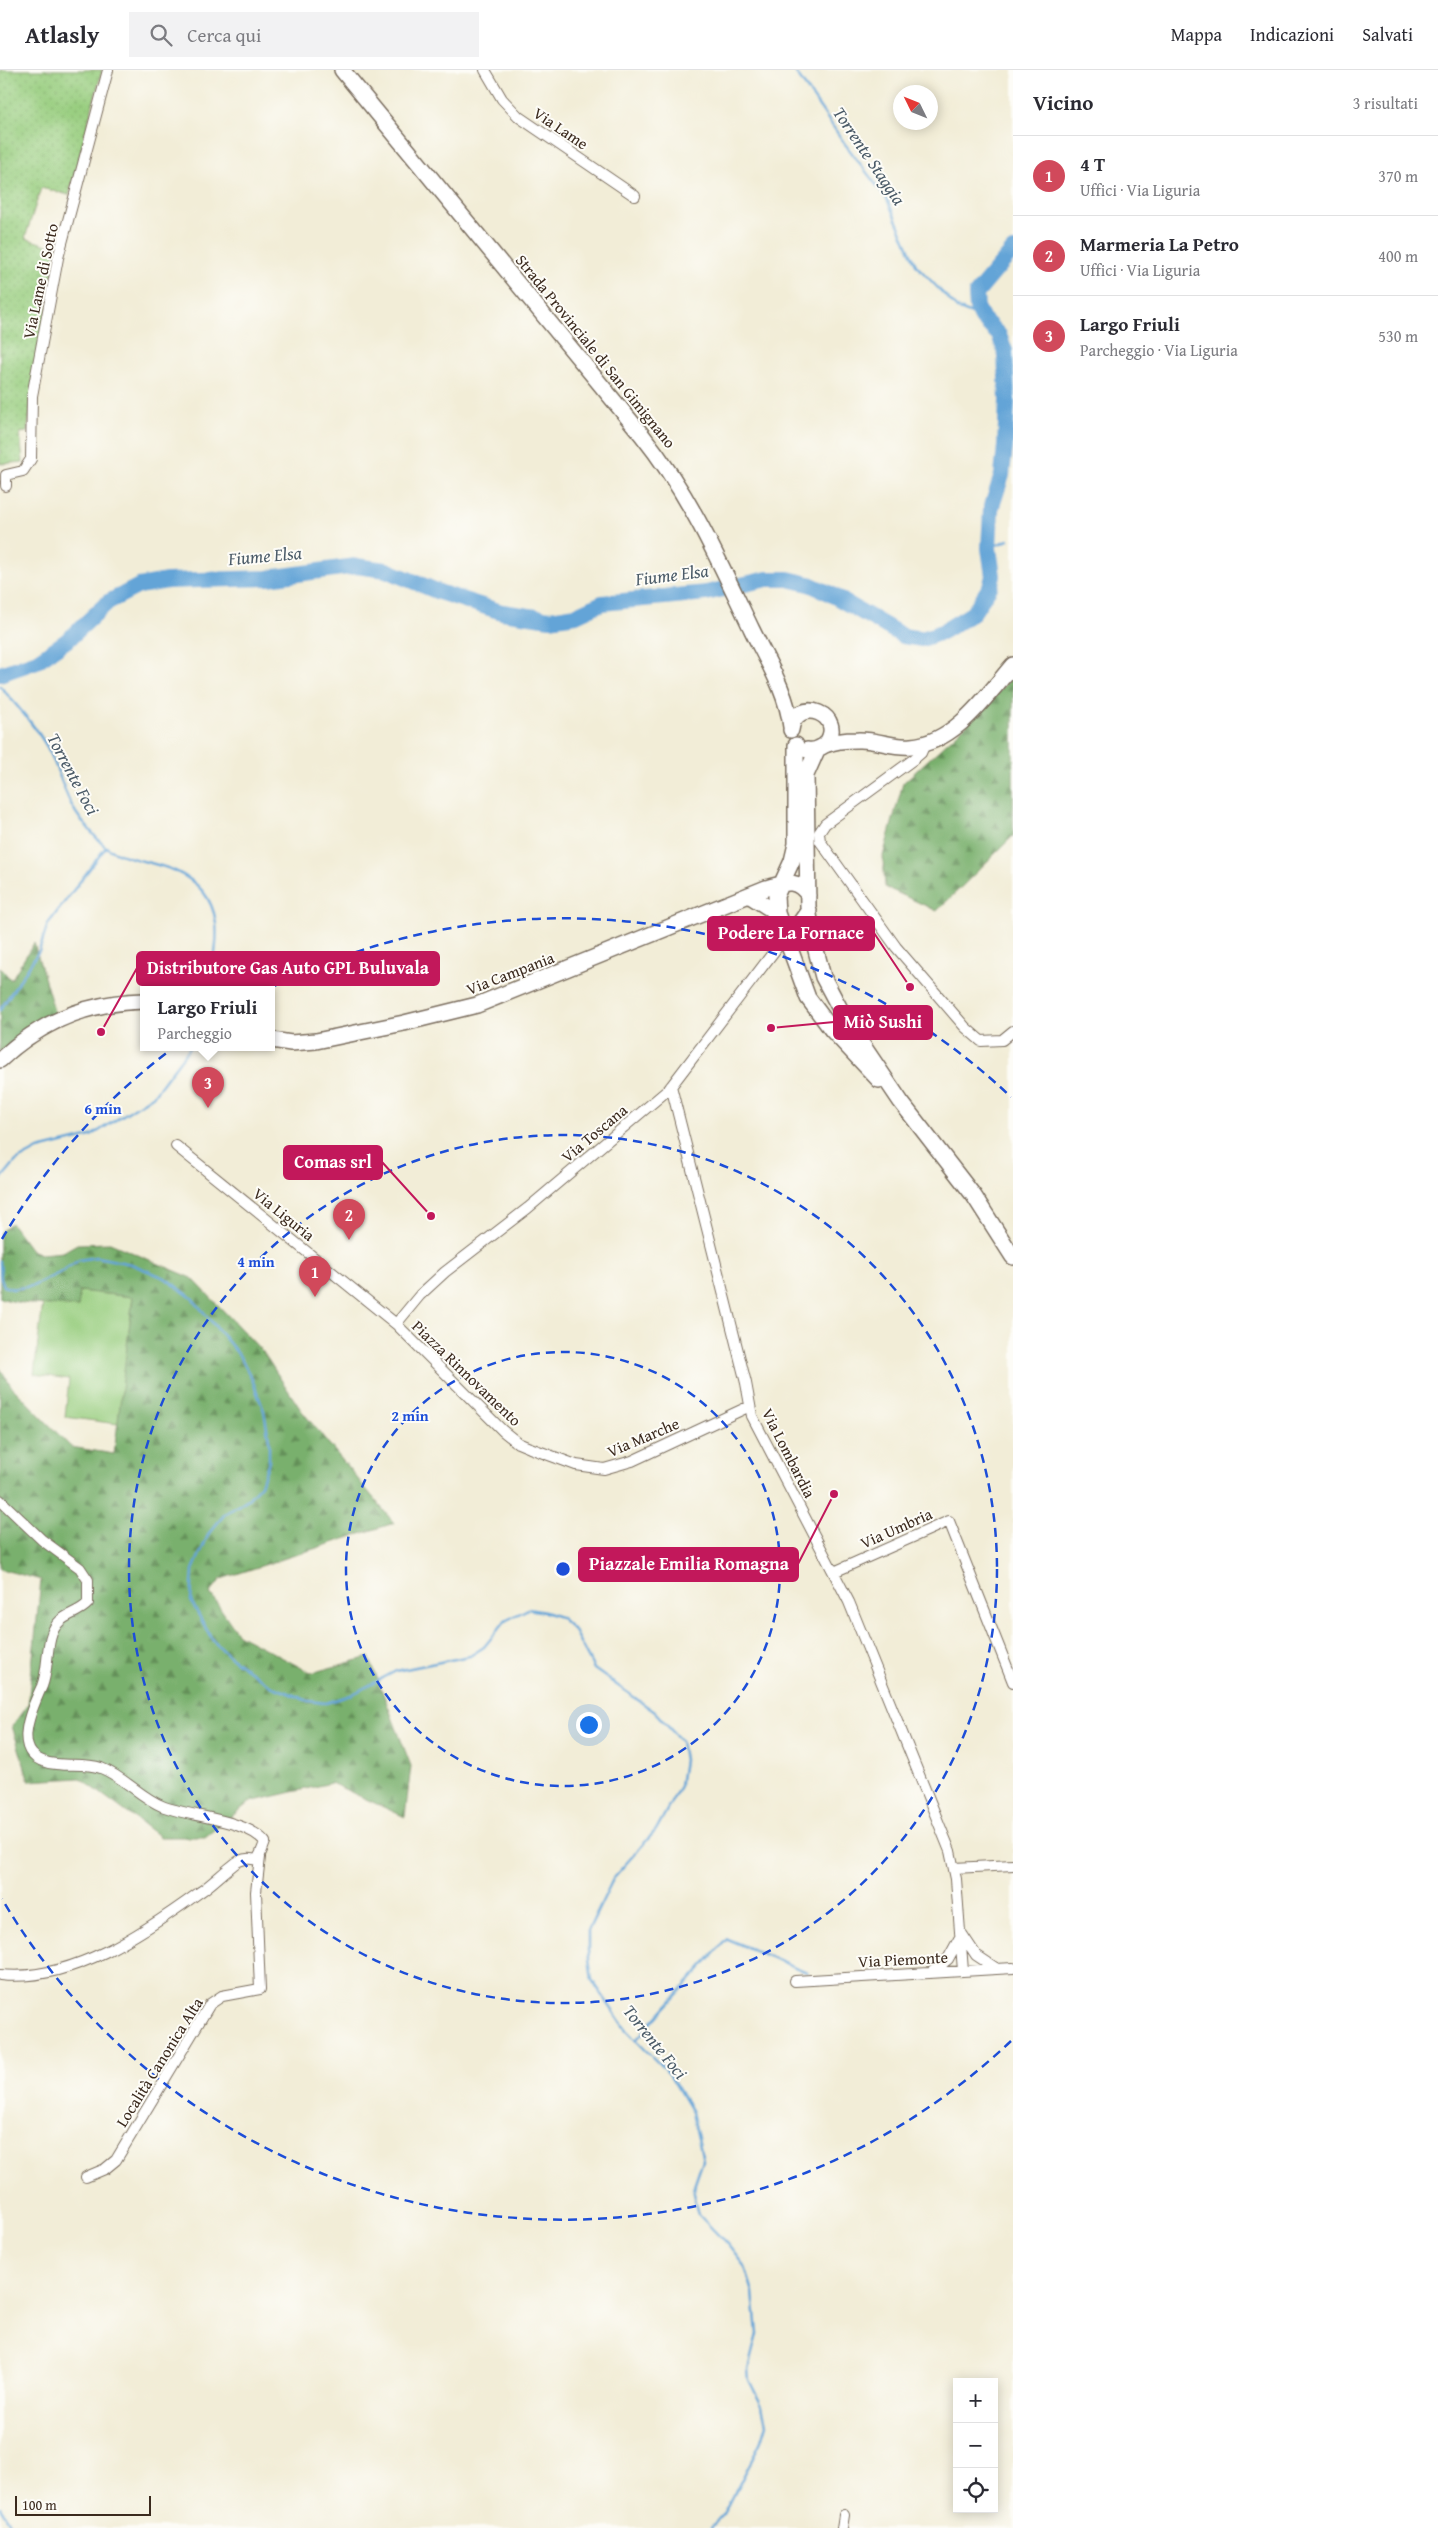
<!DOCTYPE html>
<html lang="it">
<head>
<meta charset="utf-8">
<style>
  :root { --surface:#fff; --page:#f2f2f3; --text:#2b2b33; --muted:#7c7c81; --line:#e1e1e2; --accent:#d1495b }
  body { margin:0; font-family:"Gentium Book Plus",serif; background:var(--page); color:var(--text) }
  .controls { position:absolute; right:15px; bottom:15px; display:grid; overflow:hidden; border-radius:0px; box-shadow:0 2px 12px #0003 }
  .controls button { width:45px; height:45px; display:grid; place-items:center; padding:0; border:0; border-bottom:1px solid var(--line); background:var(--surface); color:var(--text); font:25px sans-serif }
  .compass { position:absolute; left:893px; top:15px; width:45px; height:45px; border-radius:50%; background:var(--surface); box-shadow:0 2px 12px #0003; rotate:313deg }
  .scale { position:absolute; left:15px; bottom:12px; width:136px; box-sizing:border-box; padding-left:5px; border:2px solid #3b2a1e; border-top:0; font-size:14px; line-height:18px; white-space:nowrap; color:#3b2a1e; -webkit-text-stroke:4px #fdfcf7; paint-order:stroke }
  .you { position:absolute; left:588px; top:1654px; width:18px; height:18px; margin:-12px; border:4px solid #fff; border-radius:50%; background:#1a73e8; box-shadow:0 0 0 8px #1a73e833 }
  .badge { display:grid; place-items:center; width:32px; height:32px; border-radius:50%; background:var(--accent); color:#fff; font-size:16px; font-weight:700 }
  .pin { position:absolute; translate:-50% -41px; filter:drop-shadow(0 1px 2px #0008) }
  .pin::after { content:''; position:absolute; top:26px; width:18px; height:15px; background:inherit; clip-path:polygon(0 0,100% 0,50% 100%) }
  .popup { position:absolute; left:140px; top:916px; width:135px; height:65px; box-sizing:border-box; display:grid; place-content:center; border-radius:0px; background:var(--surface); filter:drop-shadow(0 1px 4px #0005); font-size:16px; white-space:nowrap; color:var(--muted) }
  .popup b { font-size:19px; color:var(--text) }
  .popup::after { content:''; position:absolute; left:50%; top:100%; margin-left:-10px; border:10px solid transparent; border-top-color:var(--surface) }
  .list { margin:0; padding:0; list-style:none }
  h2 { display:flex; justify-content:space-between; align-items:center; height:65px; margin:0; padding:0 20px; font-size:21px }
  h2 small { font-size:16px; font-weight:400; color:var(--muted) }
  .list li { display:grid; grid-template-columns:32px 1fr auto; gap:15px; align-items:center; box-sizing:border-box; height:80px; padding:0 20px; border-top:1px solid var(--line) }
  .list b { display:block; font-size:19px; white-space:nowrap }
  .list p { margin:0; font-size:16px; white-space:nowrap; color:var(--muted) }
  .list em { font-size:16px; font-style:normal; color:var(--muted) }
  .icon { flex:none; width:28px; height:28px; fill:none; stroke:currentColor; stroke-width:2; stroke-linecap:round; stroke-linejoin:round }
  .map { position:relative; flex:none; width:1013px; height:2458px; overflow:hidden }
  header { display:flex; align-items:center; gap:30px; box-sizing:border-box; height:70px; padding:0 25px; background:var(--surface); border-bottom:1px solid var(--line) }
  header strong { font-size:24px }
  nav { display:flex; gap:28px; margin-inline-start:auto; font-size:18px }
  .search { width:350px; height:45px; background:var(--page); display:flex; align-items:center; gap:12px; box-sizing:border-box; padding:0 18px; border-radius:0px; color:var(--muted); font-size:19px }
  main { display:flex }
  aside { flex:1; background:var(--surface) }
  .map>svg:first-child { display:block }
  .grass { fill:#97cd7e; stroke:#697c4e }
  .forest { fill:url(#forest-firs); stroke:#5a6d46 }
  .park { fill:url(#park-dots); stroke:#697c4e }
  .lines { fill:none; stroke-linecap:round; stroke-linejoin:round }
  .stream { stroke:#64a4d7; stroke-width:2.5 }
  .river { stroke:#64a4d7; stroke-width:16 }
  .street-casing { stroke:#7b6e5f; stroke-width:12 }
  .secondary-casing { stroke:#7b6e5f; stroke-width:18 }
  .street { stroke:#fff; stroke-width:10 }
  .secondary { stroke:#fff; stroke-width:15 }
  .ring { fill:none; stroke:#1d4ed8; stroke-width:2.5; stroke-dasharray:9 6 }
  .labels { text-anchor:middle; stroke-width:4; stroke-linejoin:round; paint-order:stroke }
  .street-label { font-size:16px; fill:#3b2a1e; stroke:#fdfcf7 }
  .water-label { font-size:18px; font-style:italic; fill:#4b5b68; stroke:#fdfcf7 }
  .centre { fill:#1d4ed8; stroke:#fdfcf7; stroke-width:2.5 }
  .ring-label { font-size:15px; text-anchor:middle; font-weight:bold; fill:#1d4ed8; stroke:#fdfcf7; stroke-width:4; stroke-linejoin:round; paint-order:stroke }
  .leader { fill:none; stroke:#c2185b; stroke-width:2 }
  .callout-dot { fill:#c2185b; stroke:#fdfcf7; stroke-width:2 }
  .callout { fill:#c2185b; stroke:#c2185b; stroke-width:2 }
  .callout-label { font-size:18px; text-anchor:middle; font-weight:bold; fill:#fff }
</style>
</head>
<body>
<header>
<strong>Atlasly</strong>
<div class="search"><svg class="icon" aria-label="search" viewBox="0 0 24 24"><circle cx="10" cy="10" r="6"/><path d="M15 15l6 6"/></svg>Cerca qui</div>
<nav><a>Mappa</a><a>Indicazioni</a><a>Salvati</a></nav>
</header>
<main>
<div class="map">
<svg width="1013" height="2458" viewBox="0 0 1013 2458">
  <defs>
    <pattern id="forest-firs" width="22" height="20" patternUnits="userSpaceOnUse" patternTransform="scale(1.25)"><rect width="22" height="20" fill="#79b06d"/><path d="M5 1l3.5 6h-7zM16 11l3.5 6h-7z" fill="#648f59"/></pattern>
    <pattern id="park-dots" width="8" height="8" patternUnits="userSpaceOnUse" patternTransform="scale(1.25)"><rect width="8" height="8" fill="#97cd7e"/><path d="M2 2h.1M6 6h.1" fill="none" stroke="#83b06c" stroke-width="1.8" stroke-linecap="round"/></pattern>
  </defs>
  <rect width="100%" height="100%" fill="#fdfcf7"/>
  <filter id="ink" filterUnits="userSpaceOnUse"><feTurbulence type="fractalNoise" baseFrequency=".02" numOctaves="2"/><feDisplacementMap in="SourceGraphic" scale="10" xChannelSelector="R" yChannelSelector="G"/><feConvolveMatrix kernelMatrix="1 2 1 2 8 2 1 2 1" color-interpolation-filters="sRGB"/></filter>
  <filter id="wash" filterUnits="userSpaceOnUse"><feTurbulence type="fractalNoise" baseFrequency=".0096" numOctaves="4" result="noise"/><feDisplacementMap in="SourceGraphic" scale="20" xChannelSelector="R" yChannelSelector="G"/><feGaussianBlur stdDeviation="1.12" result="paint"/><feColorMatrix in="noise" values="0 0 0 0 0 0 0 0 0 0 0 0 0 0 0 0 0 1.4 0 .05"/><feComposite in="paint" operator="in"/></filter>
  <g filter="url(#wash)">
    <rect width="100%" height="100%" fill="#f2edd7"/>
    <!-- grass -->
    <path class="grass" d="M80 1221 133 1227 118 1354 65 1347 69 1309 34 1304 43 1233 78 1237Z"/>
    <!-- forest -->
    <path class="forest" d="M1013 606V766L937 841 885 817 883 786 903 713 976 646Z
      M34 873 55 944 0 982V897L11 910Z
      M11 1153 31 1180 41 1184 63 1182 77 1174 110 1173 192 1208 263 1282 301 1340 394 1453 221 1509 210 1523 238 1564 311 1603 369 1587 411 1696 405 1747 331 1713 250 1732 205 1767H160L80 1708 29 1711 12 1656 28 1634 41 1510 0 1499V1298L12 1317 71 1377 114 1384 133 1227 80 1221 78 1237C52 1234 24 1236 0 1228V1162Z"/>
    <!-- park -->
    <path class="park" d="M0 0H102L69 125 41 118 25 168 56 178 27 362 20 363 23 392 0 394Z"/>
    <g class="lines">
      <!-- stream -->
      <path class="stream" d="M794 0 845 74 887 129 916 195 957 238 982 248
        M989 478 1008 470
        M0 616C16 635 35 655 47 677 60 700 65 732 83 752 92 762 101 776 113 781 133 791 155 792 175 801 228 825 220 873 207 919
        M0 940 39 881 48 854 106 777
        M0 1110 16 1091 38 1079 91 1066 154 1025 190 977
        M0 1191 1 1209 4 1216 12 1219 33 1216 61 1202 79 1190 97 1187 131 1194 165 1208 192 1228 239 1285 252 1309 264 1341 269 1370V1391L261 1415 248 1429 225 1444 209 1463 193 1500 191 1531 213 1571 234 1590 271 1616 308 1631 326 1633 351 1625 396 1601 470 1586 484 1577 505 1551 528 1539 545 1542 560 1547 573 1559 594 1599 655 1642 681 1671 684 1690 680 1716 656 1760 614 1807 588 1861V1881L592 1910 626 1960 670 2005 692 2042 703 2090 693 2119 699 2145 727 2174 745 2197 753 2222 757 2264 748 2299 749 2310 762 2336 766 2354 760 2374 724 2444 711 2458
        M636 1970 727 1869 807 1902
        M0 2437 13 2458"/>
      <!-- river -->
      <path class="river" d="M0 604 37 591 69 569 108 532 139 516 167 511 268 508 356 496 386 500 439 522 502 542 550 549 576 545 602 533 706 523 767 509H788L809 514 829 523 903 566 922 569 942 562 973 543 990 517 993 506 989 478 991 439 1002 405 1005 376 1007 330 1005 281 999 265 982 248 977 238 976 224 1013 180"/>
    </g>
  </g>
  <g filter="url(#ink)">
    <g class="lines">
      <!-- street casing -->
      <g class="street-casing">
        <path id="street" d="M485 0 502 29 519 47 635 126
          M6 416V405L23 401 31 389 32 326 58 188 108 0
          M925 674 921 683 914 689 825 754 819 763 820 771 896 877 965 957 981 971 1002 970 1013 961
          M671 1016 746 1313 752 1346 849 1532 950 1781 956 1809 963 1901
          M176 1076 396 1254 503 1361 518 1373 530 1378 576 1395 604 1399 632 1391 750 1336
          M396 1254 420 1225 445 1202 528 1138 669 1019 785 867
          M0 1430 42 1470 80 1498 88 1510V1533C80 1542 69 1543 60 1551 44 1565 50 1597 42 1616 30 1642 8 1690 56 1694 71 1696 86 1693 101 1698 124 1707 140 1727 162 1736 189 1747 247 1749 265 1772 255 1801 257 1783 239 1791 231 1795 210 1816 200 1822 145 1862 71 1913 0 1905
          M834 1502 949 1451 1013 1612
          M954 1798 1013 1795
          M962 1864 976 1885 997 1899
          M932 1902 948 1889 959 1869
          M795 1911 1013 1898
          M86 2107 105 2099 116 2090 210 1934 222 1926 260 1919 256 1822 260 1787
          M842 2458 844 2445"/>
      </g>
      <!-- secondary casing -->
      <g class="secondary-casing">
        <path id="secondary" d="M342 0 642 365C690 425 719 491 752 560 767 591 787 622 791 657
          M791 660C795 624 849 645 825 675
          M796 675V774L792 791 776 826 777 843 808 928 832 960 879 1010
          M807 680C815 681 818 679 825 675 834 671 848 670 858 670 876 669 893 678 911 676 955 673 987 625 1013 595
          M817 680 806 705 808 837 812 865 823 907 847 952 901 1032 974 1126 1013 1187
          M750 826 777 843
          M785 867 799 854 809 840
          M272 970 291 973 316 971 404 953 477 935 766 818C784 813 796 807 808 825
          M0 990C40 952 88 932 144 931"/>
      </g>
      <!-- street -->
      <use href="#street" class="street"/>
      <!-- secondary -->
      <use href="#secondary" class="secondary"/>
    </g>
  </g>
  <!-- distance rings -->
  <g class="ring">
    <circle cx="563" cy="1499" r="217"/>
    <circle cx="563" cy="1499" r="434"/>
    <path d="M1011 1971A651 651 0 0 1 2 1829M2 1169A651 651 0 0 1 1011 1027"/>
  </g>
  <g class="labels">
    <!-- street labels -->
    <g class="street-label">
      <text transform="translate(561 58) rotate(34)" y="6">Via Lame</text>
      <text transform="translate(40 211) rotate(-78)" y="6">Via Lame di Sotto</text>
      <text transform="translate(596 281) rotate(51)" y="6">Strada Provinciale di San Gimignano</text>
      <text transform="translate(510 903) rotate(-21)" y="6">Via Campania</text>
      <text transform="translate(594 1063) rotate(-40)" y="6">Via Toscana</text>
      <text transform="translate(284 1144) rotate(39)" y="6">Via Liguria</text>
      <text transform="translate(467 1303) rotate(44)" y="6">Piazza Rinnovamento</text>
      <text transform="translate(643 1367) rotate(-23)" y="6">Via Marche</text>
      <text transform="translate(789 1383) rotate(63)" y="6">Via Lombardia</text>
      <text transform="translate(896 1458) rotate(-24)" y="6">Via Umbria</text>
      <text transform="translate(903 1889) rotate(-3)" y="6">Via Piemonte</text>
      <text transform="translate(159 1992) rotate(-58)" y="6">Località Canonica Alta</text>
    </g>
    <!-- water labels -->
    <g class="water-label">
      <text transform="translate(869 86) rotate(56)" y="6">Torrente Staggia</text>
      <text transform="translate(265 486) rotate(-5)" y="6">Fiume Elsa</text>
      <text transform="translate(672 505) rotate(-7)" y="6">Fiume Elsa</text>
      <text transform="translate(73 704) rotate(62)" y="6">Torrente Foci</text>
      <text transform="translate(655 1972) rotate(51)" y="6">Torrente Foci</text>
    </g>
  </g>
  <circle cx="563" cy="1499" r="8" class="centre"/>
  <g class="ring-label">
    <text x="103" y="1044">6 min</text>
    <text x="256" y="1197">4 min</text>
    <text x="410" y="1351">2 min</text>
  </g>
  <!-- callouts -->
  <path class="leader" d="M910 917L874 863M101 962L137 898M771 958L834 952M431 1146L382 1092M834 1424L798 1494"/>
  <g class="callout-dot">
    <circle cx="910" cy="917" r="5"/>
    <circle cx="101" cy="962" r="5"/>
    <circle cx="771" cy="958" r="5"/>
    <circle cx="431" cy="1146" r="5"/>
    <circle cx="834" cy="1424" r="5"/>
  </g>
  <g class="callout">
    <rect x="708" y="847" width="166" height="33" rx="5"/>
    <rect x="137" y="882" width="302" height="33" rx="5"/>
    <rect x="834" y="936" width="98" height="33" rx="5"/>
    <rect x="284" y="1076" width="98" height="33" rx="5"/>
    <rect x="579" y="1478" width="219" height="33" rx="5"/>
  </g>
  <g class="callout-label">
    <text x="791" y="869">Podere La Fornace</text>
    <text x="288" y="904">Distributore Gas Auto GPL Buluvala</text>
    <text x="883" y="958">Miò Sushi</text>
    <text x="333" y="1098">Comas srl</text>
    <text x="689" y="1500">Piazzale Emilia Romagna</text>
  </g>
</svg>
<div class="controls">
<button>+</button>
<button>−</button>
<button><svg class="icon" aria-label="locate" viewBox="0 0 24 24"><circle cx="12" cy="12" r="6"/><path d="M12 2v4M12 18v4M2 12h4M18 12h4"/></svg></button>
</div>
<svg class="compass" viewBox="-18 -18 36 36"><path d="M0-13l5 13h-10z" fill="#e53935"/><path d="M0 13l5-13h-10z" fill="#7c7c81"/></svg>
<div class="scale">100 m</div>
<div class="you"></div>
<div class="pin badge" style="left:315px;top:1227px">1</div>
<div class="pin badge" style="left:349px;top:1170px">2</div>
<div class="pin badge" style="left:208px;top:1038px">3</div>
<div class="popup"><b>Largo Friuli</b>Parcheggio</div>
</div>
<aside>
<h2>Vicino<small>3 risultati</small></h2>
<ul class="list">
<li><span class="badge">1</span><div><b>4 T</b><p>Uffici · Via Liguria</p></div><em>370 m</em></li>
<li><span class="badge">2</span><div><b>Marmeria La Petro</b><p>Uffici · Via Liguria</p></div><em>400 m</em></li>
<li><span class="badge">3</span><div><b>Largo Friuli</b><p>Parcheggio · Via Liguria</p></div><em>530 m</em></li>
</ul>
</aside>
</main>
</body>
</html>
